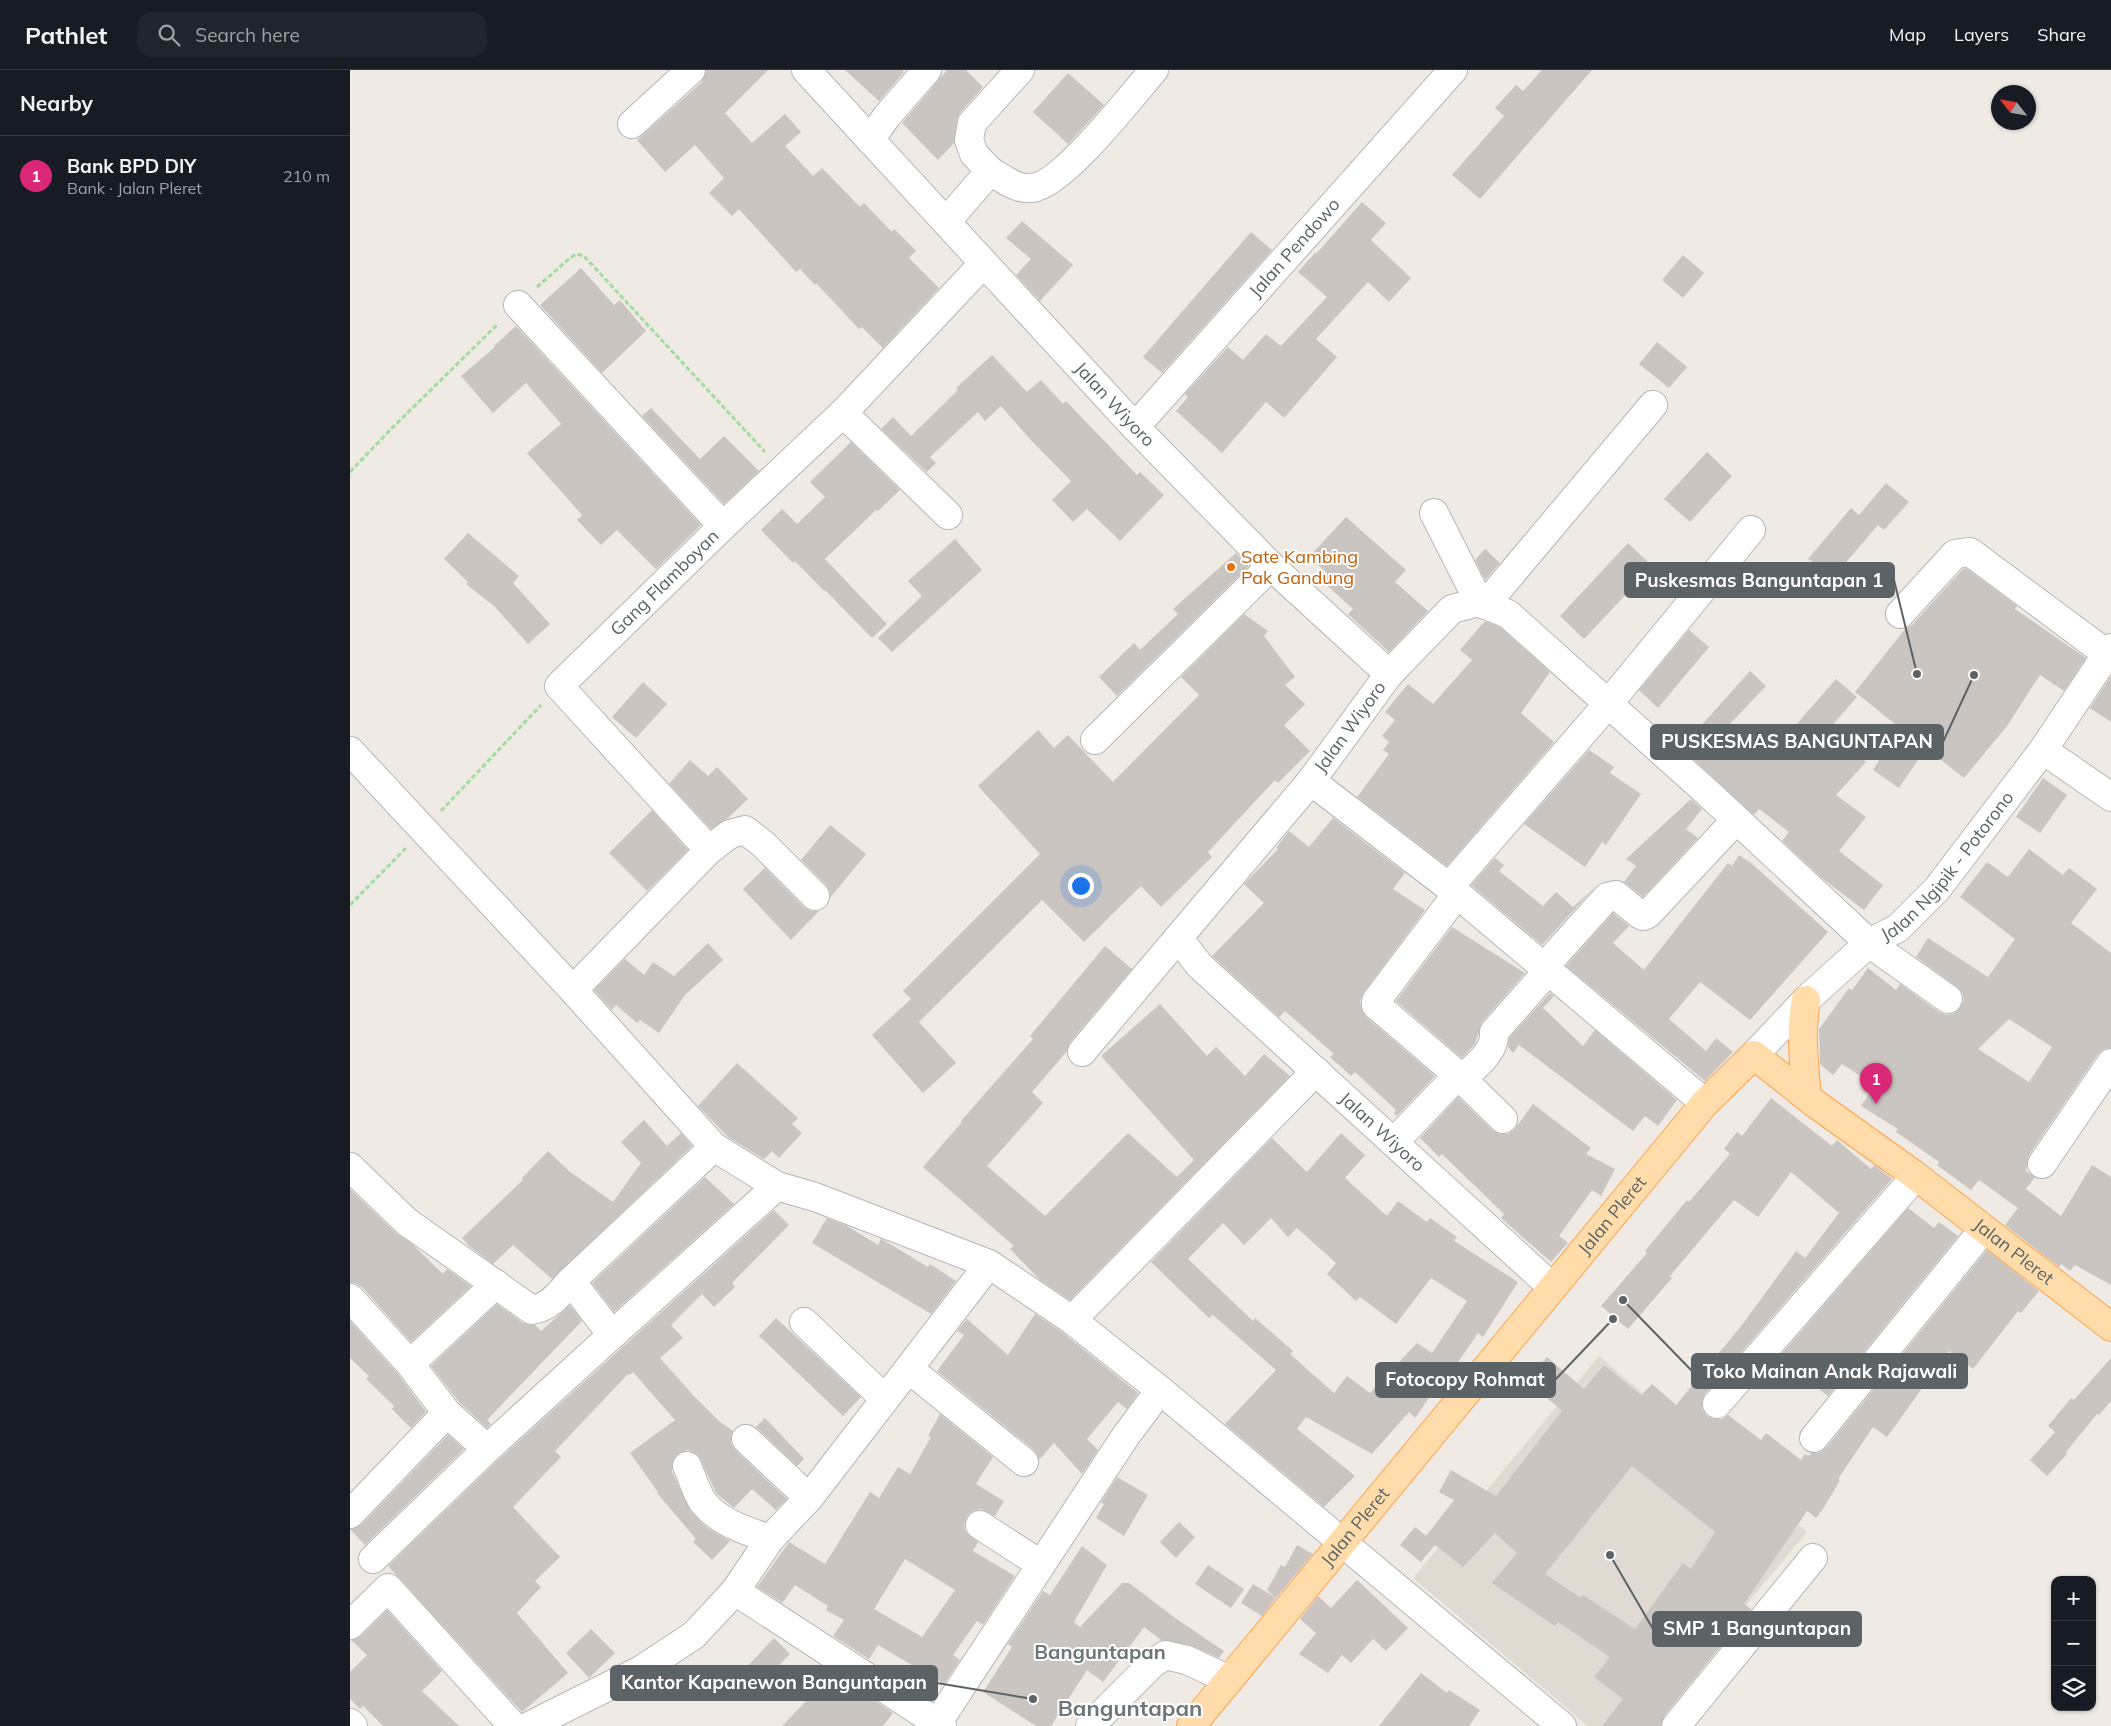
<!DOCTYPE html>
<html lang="en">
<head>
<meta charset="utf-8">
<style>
  :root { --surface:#171b24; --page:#20242c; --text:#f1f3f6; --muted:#9ea1a6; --line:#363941; --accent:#db2777 }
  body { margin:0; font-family:Mulish,sans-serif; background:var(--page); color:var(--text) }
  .controls { position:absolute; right:15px; bottom:15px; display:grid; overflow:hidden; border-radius:10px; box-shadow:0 1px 4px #0004 }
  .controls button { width:45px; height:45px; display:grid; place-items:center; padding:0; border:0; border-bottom:1px solid var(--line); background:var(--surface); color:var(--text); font:25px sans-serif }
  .compass { position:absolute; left:1641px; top:15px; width:45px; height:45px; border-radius:50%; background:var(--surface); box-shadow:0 1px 4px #0004; rotate:301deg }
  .you { position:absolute; left:730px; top:815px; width:18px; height:18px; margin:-12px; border:4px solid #fff; border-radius:50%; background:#1a73e8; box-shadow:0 0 0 8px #1a73e833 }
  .badge { display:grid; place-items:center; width:32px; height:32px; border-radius:50%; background:var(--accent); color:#fff; font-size:16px; font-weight:700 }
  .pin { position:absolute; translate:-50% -41px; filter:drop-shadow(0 1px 2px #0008) }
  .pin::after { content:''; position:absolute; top:26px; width:18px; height:15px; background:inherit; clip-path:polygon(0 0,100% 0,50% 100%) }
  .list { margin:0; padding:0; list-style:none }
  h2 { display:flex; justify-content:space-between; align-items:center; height:65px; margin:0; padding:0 20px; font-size:21px }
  h2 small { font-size:16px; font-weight:400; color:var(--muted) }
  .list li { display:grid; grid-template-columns:32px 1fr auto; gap:15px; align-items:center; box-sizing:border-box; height:80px; padding:0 20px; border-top:1px solid var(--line) }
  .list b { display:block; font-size:19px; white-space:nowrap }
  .list p { margin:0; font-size:16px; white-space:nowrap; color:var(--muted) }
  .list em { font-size:16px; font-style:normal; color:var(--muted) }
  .icon { flex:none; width:28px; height:28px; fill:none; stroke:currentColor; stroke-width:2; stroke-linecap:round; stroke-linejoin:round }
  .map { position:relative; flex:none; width:1761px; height:1656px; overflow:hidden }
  header { display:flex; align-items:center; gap:30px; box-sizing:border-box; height:70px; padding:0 25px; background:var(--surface); border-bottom:1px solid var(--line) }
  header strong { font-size:24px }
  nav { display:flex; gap:28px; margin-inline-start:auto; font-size:18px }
  .search { width:350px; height:45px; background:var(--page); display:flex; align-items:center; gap:12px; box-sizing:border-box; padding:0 18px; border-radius:15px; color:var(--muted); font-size:19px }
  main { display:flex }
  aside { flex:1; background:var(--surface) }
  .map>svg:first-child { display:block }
  .education { fill:#e0dad3 }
  .building { fill:#cbc5c1; fill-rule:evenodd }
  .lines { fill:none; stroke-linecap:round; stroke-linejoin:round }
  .minor-casing { stroke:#b2b7ba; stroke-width:30 }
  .major-casing { stroke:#ffa14e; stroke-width:30 }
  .path { stroke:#9fdea0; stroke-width:3; stroke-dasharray:5 2.5; stroke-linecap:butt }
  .minor { stroke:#fff; stroke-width:28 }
  .major { stroke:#ffdcaa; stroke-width:28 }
  .food-dot { fill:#e8710a; stroke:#fff; stroke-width:2 }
  .labels { text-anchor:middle; stroke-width:4; stroke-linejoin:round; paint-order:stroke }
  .street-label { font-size:18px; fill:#5c6366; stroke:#fff }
  .food-label { font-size:18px; fill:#c56008; stroke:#fff; text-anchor:start }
  .quarter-label { font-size:20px; font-weight:bold; fill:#6d7678; stroke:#fff }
  .district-label { font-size:22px; font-weight:bold; fill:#6d7678; stroke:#fff }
  .leader { fill:none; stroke:#5c6366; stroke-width:2 }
  .callout-dot { fill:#5c6366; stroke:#fff; stroke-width:2 }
  .callout { fill:#5c6366; stroke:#5c6366; stroke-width:2 }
  .callout-label { font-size:19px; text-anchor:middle; font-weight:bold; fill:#fff }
</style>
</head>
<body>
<header>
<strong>Pathlet</strong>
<div class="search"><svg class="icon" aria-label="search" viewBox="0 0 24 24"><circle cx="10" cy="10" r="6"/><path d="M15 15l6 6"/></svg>Search here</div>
<nav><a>Map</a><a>Layers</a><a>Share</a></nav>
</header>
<main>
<aside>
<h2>Nearby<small></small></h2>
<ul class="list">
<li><span class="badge">1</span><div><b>Bank BPD DIY</b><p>Bank · Jalan Pleret</p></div><em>210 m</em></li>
</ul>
</aside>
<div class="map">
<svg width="1761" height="1656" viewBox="0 0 1761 1656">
  <rect width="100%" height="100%" fill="#f0eae4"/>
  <!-- education -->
  <path class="education" d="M1249 1286 1457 1462 1295 1656H1238L1063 1508Z"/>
  <!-- building -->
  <path class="building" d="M356 0H418L375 43 402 73 435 44 451 62 435 76 463 106 472 98 510 137 514 133 542 162 544 159 566 181 559 188 589 218 533 278 512 257 509 259 466 213 465 215 450 199 446 202 389 139 382 146 359 123 374 108 345 75 315 102 287 70 352 12Z
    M495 0H552L554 2 529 31Z
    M597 0H616L633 17 610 43 607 50 604 73 588 90 552 53Z
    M1192 0H1242L1130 129 1102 105 1154 46 1145 38 1166 15 1173 21Z
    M718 3 754 35 718 74 683 42Z
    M1012 132 1036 153 1021 170 1061 208 1039 232 1018 212 966 269 987 287 934 348 916 332 872 383 826 341 838 327 835 324 878 277 893 290 916 264 931 276 977 227 948 202 965 183 966 184Z
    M672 151 723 195 690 231 666 205 681 189 656 168Z
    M901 162 922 180 812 303 793 287Z
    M1333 185 1354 203 1333 228 1312 210Z
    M231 198 264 235 270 230 296 261 252 303 190 235Z
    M166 256 351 455 306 499 267 460 251 475 227 450 232 445 177 383 211 354 176 313 143 343 111 306 145 277 144 276Z
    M1307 272 1337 297 1319 318 1289 294Z
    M642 285 677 322 691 310 713 334 716 331 787 405 790 402 814 425 770 471 737 439 723 452 702 430 721 411 679 368 651 336 635 351 628 342 580 387 586 393 577 402 531 359 543 347 561 366 608 320 606 318Z
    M301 338 350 389 374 366 409 401 374 434 292 346Z
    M501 372 550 420 528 441 526 440 475 489 537 554 522 568 475 520 474 521 445 491 443 493 411 460 432 439 447 454 475 427 460 412Z
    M1357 382 1382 406 1340 452 1314 429Z
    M1536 413 1559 432 1534 460 1528 455 1466 527 1447 511 1463 492 1458 489 1501 438 1509 445Z
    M996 447 1056 500 1045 512 1078 541 1039 582 998 544 1003 539 971 510 977 503 959 487Z
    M118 463 169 506 163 513 200 554 178 574 145 537 116 514 118 512 94 489Z
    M605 469 632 500 542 582 528 568 572 526 558 511Z
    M1278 473 1300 494 1280 516 1282 518 1234 569 1210 546Z
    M1135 479 1150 493 1135 510 1125 490Z
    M886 483 899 496 767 626 749 607 784 573 790 580 828 544 823 539Z
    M1616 498 1667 536 1665 539 1736 588 1714 621 1690 605 1657 656 1614 708 1576 678 1549 718 1523 700 1550 658 1505 622 1555 559 1562 555 1613 499Z
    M894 544 918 561 914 566 945 607 935 615 955 634 934 655 960 681 928 713 925 710 858 782 862 787 811 837 791 816 734 872 692 830 569 952 606 993 573 1023 522 965 561 929 553 921 690 784 628 716 688 660 704 678 718 665 763 712 849 625 831 607Z
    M1135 551 1150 557 1200 602 1171 643 1204 672 1097 796 1007 727 1039 684 1033 680 1039 672 1032 666 1045 650 1035 642 1058 614 1083 634 1122 590 1110 580Z
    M1339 560 1359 577 1308 638 1289 620Z
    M1400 601 1416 616 1379 655 1416 689 1486 609 1507 627 1479 659 1516 692 1486 725 1516 747 1489 781 1533 815 1514 840 1473 809 1432 771 1439 762 1409 739 1404 745 1331 678Z
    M1761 606V652L1740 638Z
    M293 612 317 634 286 668 262 647Z
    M1239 680 1264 697 1260 703 1291 724 1256 775 1252 772 1235 797 1174 754Z
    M340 690 358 706 367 697 398 729 378 748 361 759 319 714Z
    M1693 708 1717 725 1690 763 1666 747Z
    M1341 729 1352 739 1336 759 1348 768 1293 827 1274 812 1286 796 1276 789Z
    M302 740 338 780 297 821 259 783Z
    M983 748 1055 803 1043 819 1075 840 1014 922 1010 931 1012 941 1016 947 1085 1006 1047 1046 1044 1043 1046 1040 1005 1002 1001 1006 980 987 984 984 935 941 929 947 862 886 914 833 894 814 928 779 926 778 939 761 959 777Z
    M480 755 516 784 480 828V822L476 815 451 790Z
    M1679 779 1713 805 1719 798 1747 819 1721 853 1761 883V978L1754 979 1748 984 1679 1085 1676 1101 1685 1107 1676 1119 1711 1146 1742 1095 1761 1107V1215L1725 1195 1720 1201 1711 1194 1709 1197 1655 1155 1668 1138 1629 1110 1621 1120 1587 1095 1589 1092 1546 1062 1548 1059 1511 1036 1525 1015 1492 994 1483 1005 1470 994 1469 959 1499 918 1502 920 1518 898 1546 920 1550 914 1589 942 1597 945 1605 943 1610 938 1614 930 1612 922 1607 917 1566 887 1578 868 1638 907 1665 869 1610 827 1637 792 1658 807ZM1659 949 1702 977 1679 1012 1628 979Z
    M1389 785 1401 793 1478 862 1400 950 1350 912 1319 949 1356 981 1366 968 1383 982 1355 1011 1216 896 1263 843 1279 856 1263 873 1294 900 1378 793 1382 796Z
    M1145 788 1154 795 1149 801 1193 836 1206 822 1223 837 1243 819 1192 875 1121 815Z
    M415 798 454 837 461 841H469L441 870 393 819Z
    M1102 857 1175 903 1132 952 1125 974 1112 988 1046 931Z
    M358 873 373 890 335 925 309 963 290 950 287 953 266 935 262 940 244 920 275 889 294 905 303 892 324 906Z
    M755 876 782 899 720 972 717 981 682 1022 693 1033 637 1096 695 1146 778 1063 827 1107 844 1090 751 986 810 934 857 986 866 977 895 1006 914 984 940 1006 720 1230 690 1210 660 1179 664 1176 573 1097 612 1052 611 1051 683 969 680 966Z
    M1200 923 1204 926 1193 938 1233 976 1245 960 1327 1030 1308 1056 1295 1046 1283 1061 1169 975 1163 983 1158 977 1159 968Z
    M387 993 448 1048 442 1054 452 1063 429 1088 422 1081 414 1089 378 1067 348 1036Z
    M1108 1027 1142 1060 1150 1064H1158L1164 1060 1183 1034 1241 1078 1236 1084 1265 1099 1251 1126 1242 1120 1209 1166 1218 1173 1201 1192 1151 1148 1154 1144 1092 1084 1089 1087 1070 1068Z
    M1421 1028 1482 1076 1487 1070 1521 1099 1524 1095 1542 1109 1355 1324 1352 1331V1339L1357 1346 1364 1349H1372L1378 1345 1411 1370 1416 1363 1451 1390 1455 1384 1459 1386 1461 1383H1469L1476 1378 1637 1180 1689 1221 1671 1243 1668 1241 1623 1299 1599 1281 1537 1367 1523 1357 1488 1409 1490 1410 1473 1439 1466 1448 1457 1441 1394 1534 1401 1539 1314 1646 1311 1656H1252L1273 1629 1244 1607 1260 1587 1208 1552 1205 1556 1142 1513 1167 1483 1145 1463 1113 1497 1085 1475 1071 1492 1050 1475 1065 1457 1076 1466 1104 1430 1089 1422 1101 1400 1146 1426 1212 1341 1177 1310 1197 1287 1234 1319 1254 1295 1291 1325 1302 1314 1326 1335 1392 1255 1446 1181 1455 1188 1489 1143 1441 1102 1408 1147 1384 1130 1320 1206 1322 1208 1278 1259 1251 1236 1297 1183 1295 1181 1337 1130 1339 1132 1380 1084 1374 1079 1387 1062 1392 1066ZM1282 1396 1365 1462 1341 1499 1333 1493 1285 1559 1233 1525 1231 1528 1195 1504Z
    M294 1050 317 1076 331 1063 342 1076 202 1209 163 1175 143 1194 119 1176 112 1168 173 1110 172 1108 198 1081 219 1101 263 1132 291 1093 271 1072Z
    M991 1063 1015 1085 995 1108 1037 1146 1048 1131 1077 1152 1080 1148 1107 1167 1104 1171 1168 1212 1133 1267 1128 1263 1104 1298 1101 1296 1065 1348 1059 1342 1022 1384 956 1347 947 1359 1005 1406 974 1437 875 1354 926 1300 863 1245 859 1248 801 1192 922 1068 957 1102ZM921 1148 938 1167 947 1158 986 1193 977 1204 1006 1231 1010 1227 1046 1254 1081 1208 1117 1231 1082 1283 1067 1273 1020 1323 997 1306 984 1323 940 1284 943 1281 905 1248 903 1251 838 1189 873 1153 894 1175Z
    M355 1107 384 1134 264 1242 242 1213Z
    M0 1119 46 1163 62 1174 93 1204 97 1199 121 1216 61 1272 12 1217 5 1213H0Z
    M1558 1138 1584 1158 1589 1152 1608 1166 1478 1326 1428 1288Z
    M424 1140 439 1155 382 1213 385 1217 364 1237 352 1224 321 1255 333 1268 310 1288 343 1325 370 1352 383 1361 381 1366V1373L385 1380 437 1429 426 1440 402 1419 384 1438 366 1423 351 1390 347 1384 338 1380 331 1382 325 1386 322 1394V1402L340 1440 357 1458 380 1471 362 1490 343 1472 346 1469 307 1423 308 1422 280 1383 325 1350 283 1302 280 1305 278 1304 205 1381 211 1387 163 1437 210 1487 185 1511 191 1517 167 1543 218 1603 172 1642 38 1496 148 1390Z
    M477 1148 497 1156 528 1175 531 1169 535 1171 578 1197 580 1194 606 1211 581 1244 462 1173Z
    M147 1234 173 1253 185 1255 191 1261 220 1235 232 1251 137 1350 141 1354 137 1358 109 1332 81 1296Z
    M685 1244 713 1263 788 1323 777 1339 768 1332 737 1369 748 1380 732 1404 704 1373 689 1390 684 1380 587 1301 614 1265 607 1261 617 1249 658 1285Z
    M426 1248 511 1327 493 1346 409 1266Z
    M0 1251 48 1304 76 1342 61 1358 42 1339 44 1336 16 1309 19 1306 0 1288Z
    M1761 1288V1331L1749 1345 1747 1344 1716 1382 1717 1384 1697 1406 1680 1390 1705 1362 1698 1356 1721 1328 1724 1330Z
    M590 1344 643 1387 626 1414 654 1431 645 1446 631 1439 623 1441 617 1446 614 1455 616 1462 628 1472 623 1481 665 1506 633 1555 627 1551 603 1585 610 1590 594 1614 528 1575 519 1589 483 1566 494 1550 476 1540 478 1536 445 1515 432 1533 407 1517 439 1472 475 1494 520 1422 529 1428 548 1397 560 1404 581 1367 578 1366ZM555 1489 605 1520 572 1567 524 1539Z
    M415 1348 454 1389 447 1396 406 1357Z
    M98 1365 114 1379 15 1475 0 1459 11 1455Z
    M767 1407 798 1425 774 1466 746 1448 754 1434 751 1432Z
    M829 1452 845 1467 826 1488 810 1472Z
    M947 1475 963 1484 926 1528 917 1520 931 1495 935 1497Z
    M732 1476 757 1495 724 1552 730 1557 772 1513H779L828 1550 874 1581 869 1588 840 1575 811 1570 794 1557 753 1612 737 1600 701 1656H686L633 1622 662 1577 658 1574 693 1521 700 1525Z
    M858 1495 894 1519 881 1538 845 1514Z
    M1007 1510 1058 1558 1036 1581 1023 1569 1001 1593 992 1585 978 1603 949 1584 966 1563 950 1549 968 1526 981 1538Z
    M903 1514 926 1528 912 1546 891 1533Z
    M37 1540 92 1601 72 1621 109 1656H33L13 1636 10 1639 0 1629V1602L17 1585 1 1570 11 1566Z
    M241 1559 265 1583 239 1608 216 1583Z
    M424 1568 440 1584 408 1617 392 1602Z
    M483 1603 543 1643 533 1656H432Z
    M1071 1603 1097 1623 1099 1620 1130 1640 1119 1656H1029Z"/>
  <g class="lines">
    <!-- minor casing -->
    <g class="minor-casing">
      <g id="minor">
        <path id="s1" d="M456 0 785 357 921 496 1039 604 961 711 828 868 850 896 1202 1217"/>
        <path d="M282 54 341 0"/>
        <path d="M520 70 537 46 577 0"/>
        <path d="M640 101 624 84 619 70 622 53 670 0"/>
        <path d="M596 152 640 101C652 108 667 120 682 118 713 115 781 26 804 0"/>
        <path d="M168 235 373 456"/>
        <path d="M493 343 598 445"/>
        <path id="s2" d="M785 357 1103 0"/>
        <path d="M1084 443 1129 532"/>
        <path d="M1135 535 1303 335"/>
        <path d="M1550 544 1605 484 1620 482 1757 584"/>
        <path d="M1039 604 1102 539 1129 532 1158 544 1358 723 1519 873 1598 929"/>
        <path d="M745 670 921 496"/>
        <path d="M1693 680 1761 727"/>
        <path d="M0 681 223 920 364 1077 427 1116 465 1127 639 1194 722 1250 810 1320 1212 1656"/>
        <path d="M961 711 1099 817 1355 1033"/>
        <path id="s3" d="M359 780 209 616 373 456 493 343 633 194"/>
        <path d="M1099 817 1258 634 1401 460"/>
        <path d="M1194 897 1257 827 1266 825 1289 844 1293 846 1298 844 1386 750"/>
        <path d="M223 920 359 780 380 764 395 760 413 774 465 826"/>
        <path d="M732 982 828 868"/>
        <path id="s4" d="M1404 985 1456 930 1519 873 1548 858 1587 819 1693 680 1761 578"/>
        <path d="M1108 1005 1153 1049"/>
        <path d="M1112 1009C1125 996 1146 982 1144 962L1198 901"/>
        <path d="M1044 1072 1108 1005 1026 935V931L1107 824"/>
        <path d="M1692 1094 1761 993"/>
        <path d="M0 1097 57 1152 182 1240C200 1237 209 1224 221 1211"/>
        <path d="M0 1228 60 1294 97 1343 137 1379"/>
        <path d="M722 1250 966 1001"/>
        <path d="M454 1252 535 1329"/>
        <path d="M262 1265 427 1116"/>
        <path d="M60 1294 146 1214"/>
        <path d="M559 1299 674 1392"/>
        <path d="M1367 1334 1566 1106"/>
        <path d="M1464 1368 1633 1160"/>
        <path d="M396 1369 459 1428"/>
        <path d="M337 1396C342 1407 346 1422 353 1432 369 1453 397 1461 420 1469"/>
        <path d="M0 1444 97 1343"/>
        <path d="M630 1455 690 1494"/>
        <path d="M23 1489 137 1379 262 1265 221 1211 364 1077"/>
        <path d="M385 1521 592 1656"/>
        <path d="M0 1555 38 1518 163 1656"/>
        <path d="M588 1652 775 1367 810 1320"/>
        <path d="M0 1653 3 1656"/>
        <path d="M179 1656 291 1600 344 1565 385 1521 420 1469 459 1428 639 1194"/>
        <path d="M740 1656 802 1594 815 1585 837 1590 879 1610"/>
        <path d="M1326 1656 1463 1488"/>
      </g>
    </g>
    <!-- major casing -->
    <g class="major-casing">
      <g id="major">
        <path d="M1456 930C1450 963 1454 994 1457 1027"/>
        <path id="s5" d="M841 1656 1355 1033 1404 985 1463 1032 1566 1106 1761 1257"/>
      </g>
    </g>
    <!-- path -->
    <path class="path" d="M187 217 220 188 226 184 234 186 415 382
      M0 402 42 358 148 254
      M91 741 191 635
      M0 835 56 778"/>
    <!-- minor -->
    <use href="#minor" class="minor"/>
    <!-- major -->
    <use href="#major" class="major"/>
  </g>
  <!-- markers -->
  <circle class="food-dot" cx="881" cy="497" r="5"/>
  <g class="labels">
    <!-- street labels -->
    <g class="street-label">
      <text dy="6" stroke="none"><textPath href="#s2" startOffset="240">Jalan Pendowo</textPath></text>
      <text dy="6" stroke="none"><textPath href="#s1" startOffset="455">Jalan Wiyoro</textPath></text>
      <text dy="6" stroke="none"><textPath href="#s3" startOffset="370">Gang Flamboyan</textPath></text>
      <text transform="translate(1000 657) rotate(-54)" y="6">Jalan Wiyoro</text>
      <text dy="6" stroke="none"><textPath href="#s4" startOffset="272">Jalan Ngipik - Potorono</textPath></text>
      <text dy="6" stroke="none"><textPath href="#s1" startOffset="1460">Jalan Wiyoro</textPath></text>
      <text dy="6" stroke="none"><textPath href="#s5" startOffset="662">Jalan Pleret</textPath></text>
      <text dy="6" stroke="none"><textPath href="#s5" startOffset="1202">Jalan Pleret</textPath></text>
      <text dy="6" stroke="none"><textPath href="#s5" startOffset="258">Jalan Pleret</textPath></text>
    </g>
    <!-- food labels -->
    <g class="food-label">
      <text x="891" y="493">Sate Kambing<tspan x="891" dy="21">Pak Gandung</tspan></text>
    </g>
    <!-- quarter labels -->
    <g class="quarter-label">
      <text x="750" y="1589">Banguntapan</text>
    </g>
    <!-- district labels -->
    <g class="district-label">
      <text x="780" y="1646">Banguntapan</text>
    </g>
  </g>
  <!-- callouts -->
  <path class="leader" d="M1567 604L1544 510M1624 605L1593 672M1273 1230L1342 1301M1263 1249L1205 1310M1260 1485L1303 1559M683 1629L587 1613"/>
  <g class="callout-dot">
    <circle cx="1567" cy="604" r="5"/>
    <circle cx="1624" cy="605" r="5"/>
    <circle cx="1273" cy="1230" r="5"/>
    <circle cx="1263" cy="1249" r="5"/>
    <circle cx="1260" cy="1485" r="5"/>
    <circle cx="683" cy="1629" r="5"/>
  </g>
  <g class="callout">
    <rect x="1275" y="493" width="269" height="34" rx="5"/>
    <rect x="1301" y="655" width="292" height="34" rx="5"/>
    <rect x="1342" y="1284" width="275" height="34" rx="5"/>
    <rect x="1026" y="1293" width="179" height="34" rx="5"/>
    <rect x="1303" y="1542" width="208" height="34" rx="5"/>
    <rect x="261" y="1596" width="326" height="34" rx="5"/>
  </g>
  <g class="callout-label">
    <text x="1409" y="517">Puskesmas Banguntapan 1</text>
    <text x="1447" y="678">PUSKESMAS BANGUNTAPAN</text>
    <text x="1480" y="1308">Toko Mainan Anak Rajawali</text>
    <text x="1115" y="1316">Fotocopy Rohmat</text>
    <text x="1407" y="1565">SMP 1 Banguntapan</text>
    <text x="424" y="1619">Kantor Kapanewon Banguntapan</text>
  </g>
</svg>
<div class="controls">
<button>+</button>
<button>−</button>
<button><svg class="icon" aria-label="layers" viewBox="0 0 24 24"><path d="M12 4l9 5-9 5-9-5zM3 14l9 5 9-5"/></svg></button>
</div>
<svg class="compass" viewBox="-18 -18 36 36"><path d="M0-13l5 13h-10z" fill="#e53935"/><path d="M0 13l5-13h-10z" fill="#9ea1a6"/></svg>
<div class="you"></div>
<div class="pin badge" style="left:1526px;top:1034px">1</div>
</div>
</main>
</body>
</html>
